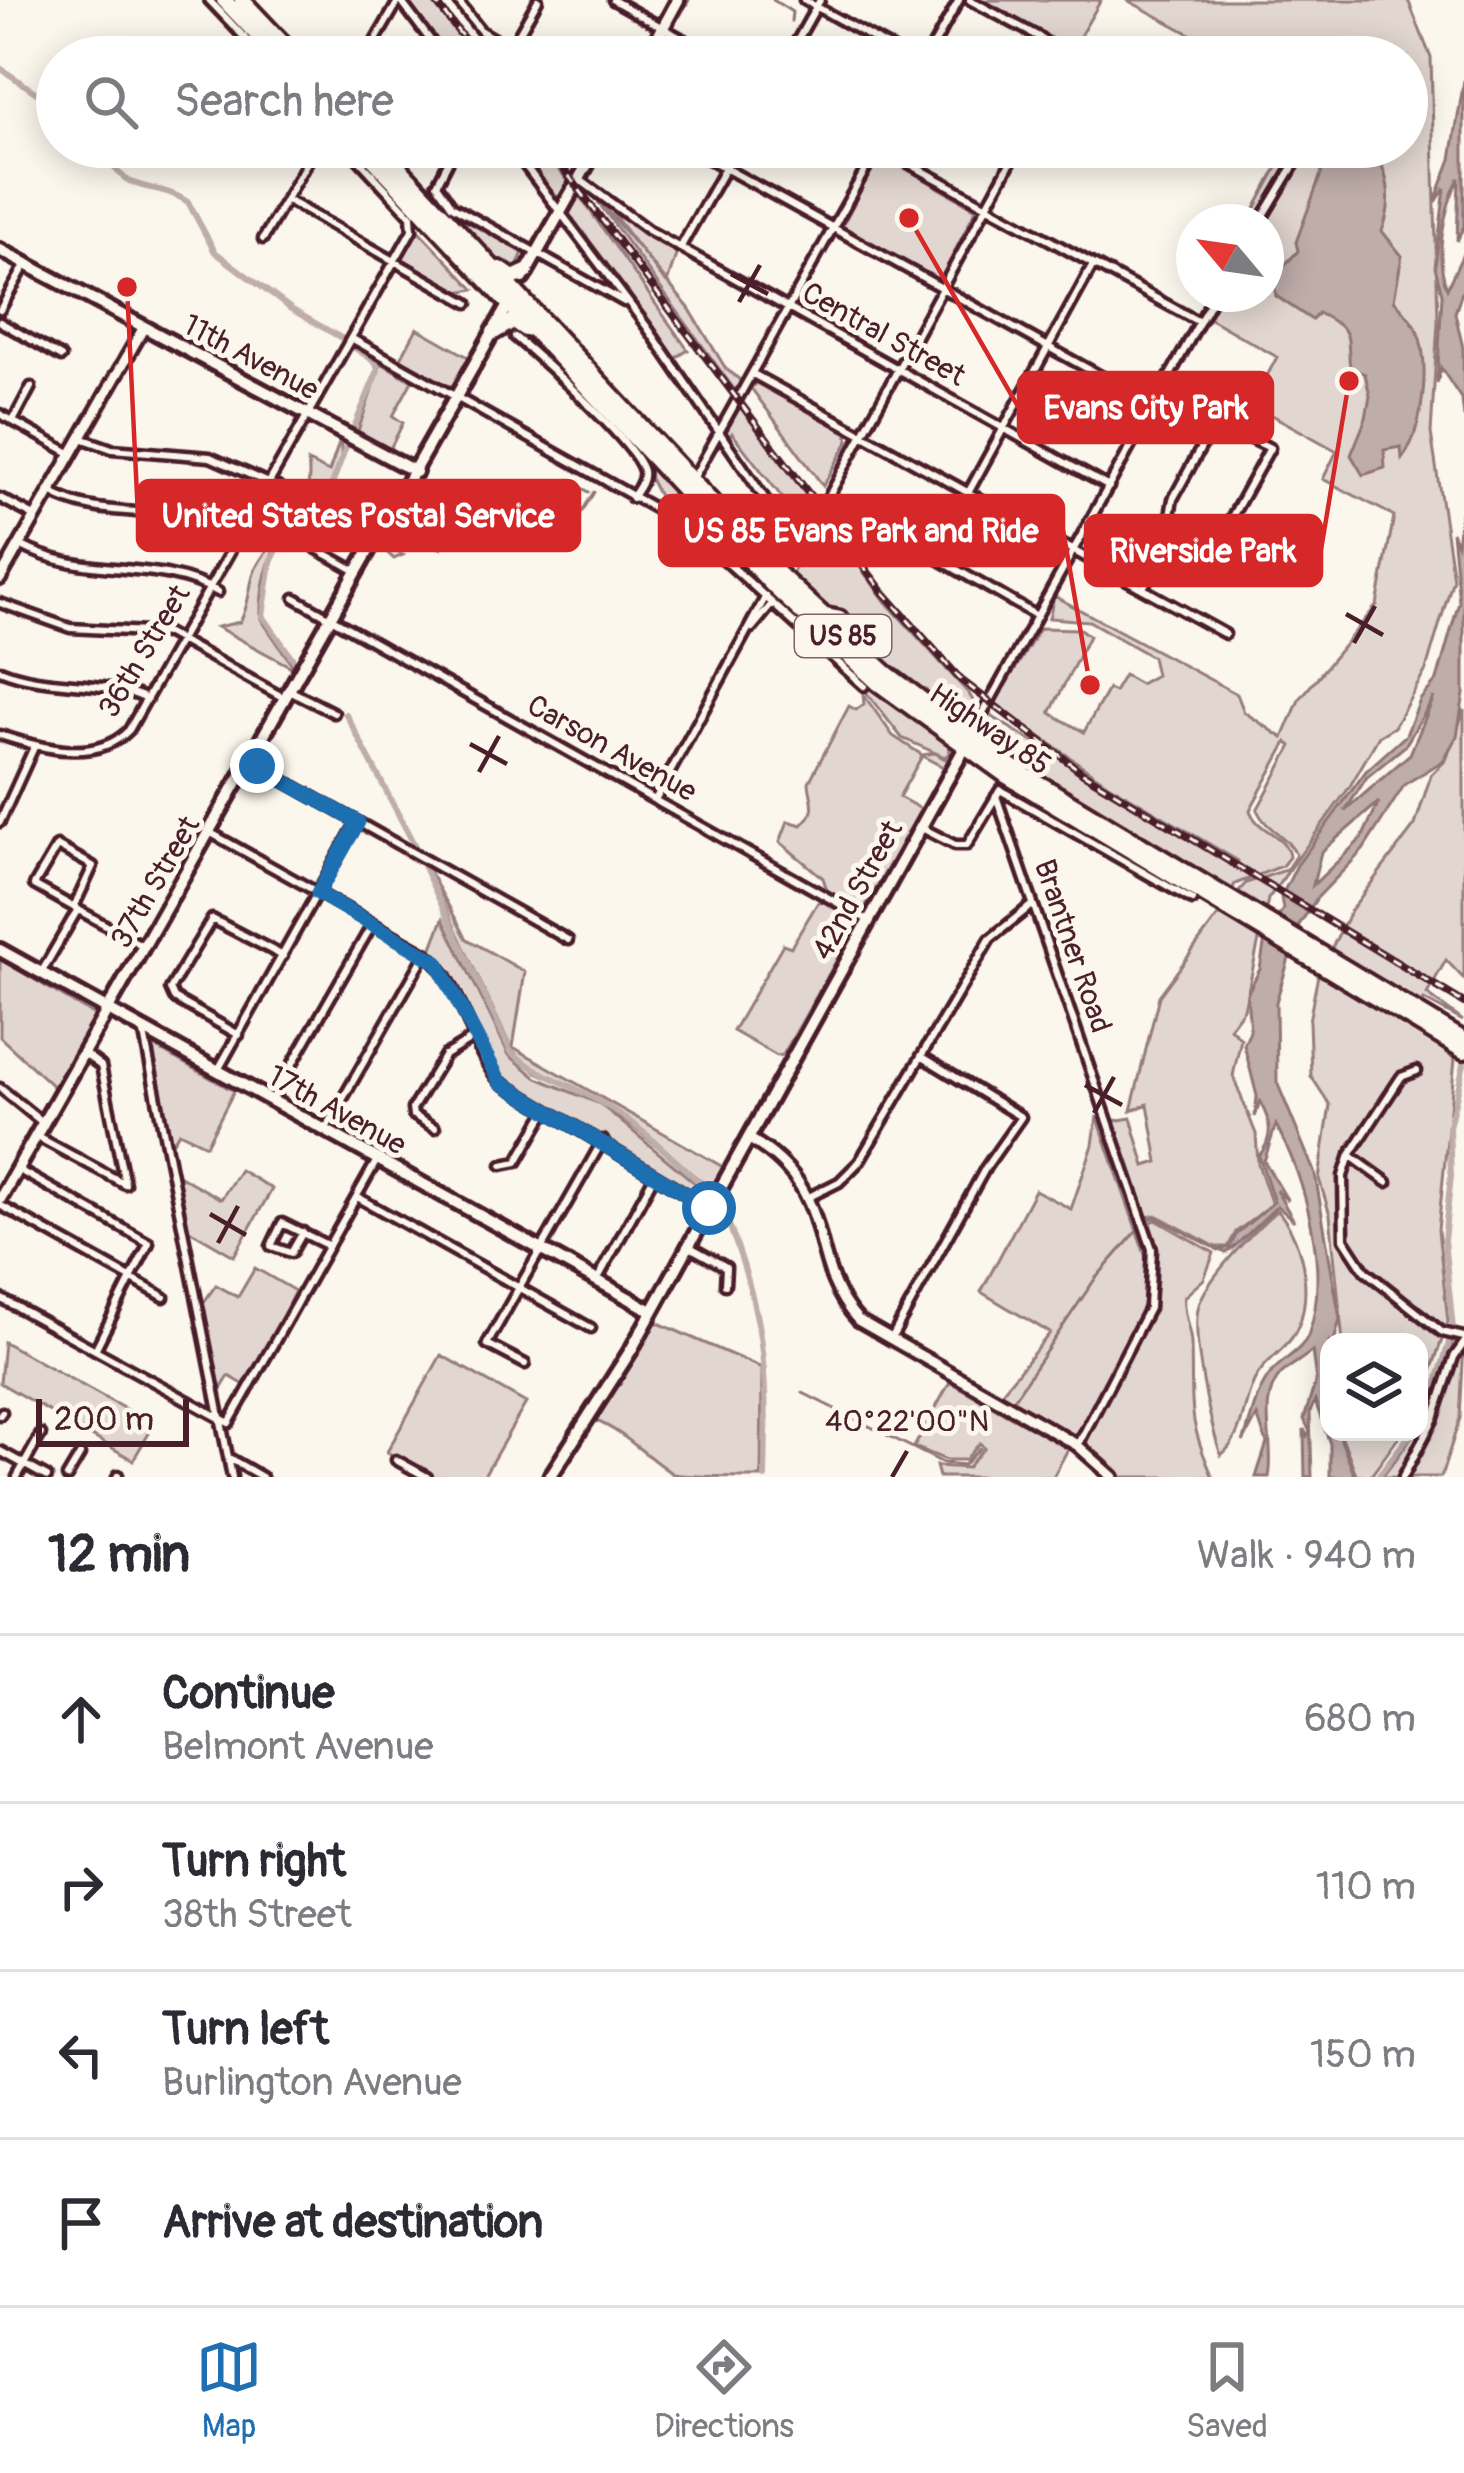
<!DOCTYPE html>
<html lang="en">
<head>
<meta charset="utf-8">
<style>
  :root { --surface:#fff; --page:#f7f7f7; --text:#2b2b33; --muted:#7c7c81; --line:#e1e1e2; --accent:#1f6fb2 }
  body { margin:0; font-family:Pangolin,sans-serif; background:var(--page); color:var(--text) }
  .controls { position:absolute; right:36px; bottom:36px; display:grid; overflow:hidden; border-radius:24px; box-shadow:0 6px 30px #0003 }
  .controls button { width:108px; height:108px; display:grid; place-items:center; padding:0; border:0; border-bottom:3px solid var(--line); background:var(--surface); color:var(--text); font:60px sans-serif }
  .compass { position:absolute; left:1176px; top:204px; width:108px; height:108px; border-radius:50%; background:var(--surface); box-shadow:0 6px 30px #0003; rotate:299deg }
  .scale { position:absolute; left:36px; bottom:30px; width:153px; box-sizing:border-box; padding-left:12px; border:6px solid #4a1f2b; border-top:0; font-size:33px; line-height:42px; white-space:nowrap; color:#4a1f2b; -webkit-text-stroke:9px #fbf7ec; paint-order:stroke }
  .stop { position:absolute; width:36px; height:36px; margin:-27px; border:9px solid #1f6fb2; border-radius:50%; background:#fff }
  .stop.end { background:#1f6fb2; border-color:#fff; box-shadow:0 3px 12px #0008 }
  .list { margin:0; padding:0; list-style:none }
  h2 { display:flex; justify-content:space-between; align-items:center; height:156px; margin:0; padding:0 48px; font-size:51px }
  h2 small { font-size:39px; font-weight:400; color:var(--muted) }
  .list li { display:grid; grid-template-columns:78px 1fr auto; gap:36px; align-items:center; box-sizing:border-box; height:168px; padding:0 48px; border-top:3px solid var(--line) }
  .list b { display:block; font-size:45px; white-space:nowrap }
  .list p { margin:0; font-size:39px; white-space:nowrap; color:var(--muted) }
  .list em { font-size:39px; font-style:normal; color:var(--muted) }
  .icon { flex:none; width:66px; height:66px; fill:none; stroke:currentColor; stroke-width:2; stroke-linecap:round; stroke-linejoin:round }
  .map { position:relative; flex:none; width:1464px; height:1477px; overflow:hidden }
  .search { position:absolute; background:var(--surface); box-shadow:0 6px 30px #0003; left:36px; right:36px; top:36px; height:132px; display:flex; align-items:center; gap:30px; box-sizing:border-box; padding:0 42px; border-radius:66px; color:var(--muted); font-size:45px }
  .sheet { height:828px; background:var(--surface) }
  nav { display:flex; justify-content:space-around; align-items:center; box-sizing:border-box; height:168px; border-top:3px solid var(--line); background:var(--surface); font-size:33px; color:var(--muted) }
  nav a { display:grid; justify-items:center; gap:6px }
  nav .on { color:var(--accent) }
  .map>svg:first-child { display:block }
  .green { fill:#e2d7d0; stroke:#967b7e; stroke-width:3; fill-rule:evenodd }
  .water { fill:#bfadaa; stroke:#907477; stroke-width:3; fill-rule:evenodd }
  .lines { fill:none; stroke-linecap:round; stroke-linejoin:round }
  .stream { stroke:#907477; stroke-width:3 }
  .canal { stroke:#bfadaa; stroke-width:6 }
  .minor-casing { stroke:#4a1f2b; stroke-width:15 }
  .tertiary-casing { stroke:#4a1f2b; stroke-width:18 }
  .secondary-casing { stroke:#4a1f2b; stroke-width:20 }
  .trunk-casing { stroke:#4a1f2b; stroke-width:22 }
  .minor { stroke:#fbf7ec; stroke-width:6 }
  .tertiary { stroke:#fbf7ec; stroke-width:9 }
  .secondary { stroke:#fbf7ec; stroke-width:10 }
  .trunk { stroke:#fbf7ec; stroke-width:14 }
  .rail-casing { stroke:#4a1f2b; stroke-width:8 }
  .rail { stroke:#fbf7ec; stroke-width:3; stroke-dasharray:9; stroke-linecap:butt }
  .route { stroke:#1f6fb2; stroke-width:15 }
  .ticks { fill:none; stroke:#4a1f2b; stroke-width:4.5 }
  .labels { text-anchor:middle; stroke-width:10; stroke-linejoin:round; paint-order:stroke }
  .shield { fill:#fbf7ec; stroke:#7f6065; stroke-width:3 }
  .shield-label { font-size:27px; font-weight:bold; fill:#4a1f2b }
  .street-label { font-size:30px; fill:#4a1f2b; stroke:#fbf7ec }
  .ticks-label { font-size:30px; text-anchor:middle; fill:#4a1f2b; stroke:#fbf7ec; stroke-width:10; stroke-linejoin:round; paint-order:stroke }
  .leader { fill:none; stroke:#d62828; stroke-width:4.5 }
  .callout-dot { fill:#d62828; stroke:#fbf7ec; stroke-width:4.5 }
  .callout { fill:#d62828; stroke:#d62828; stroke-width:4.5 }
  .callout-label { font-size:33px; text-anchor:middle; font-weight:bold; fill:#fff }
</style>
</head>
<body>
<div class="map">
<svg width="1464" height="1477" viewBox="0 0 1464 1477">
  <rect width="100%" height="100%" fill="#fbf7ec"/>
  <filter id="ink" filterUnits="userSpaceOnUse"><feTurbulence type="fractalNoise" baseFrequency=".00833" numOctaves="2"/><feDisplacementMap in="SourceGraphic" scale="24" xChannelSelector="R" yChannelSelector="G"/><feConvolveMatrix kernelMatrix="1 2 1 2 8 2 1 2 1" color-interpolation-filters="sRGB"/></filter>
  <g filter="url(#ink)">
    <!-- green -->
    <path class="green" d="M432 0 474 57H447L405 1Z
      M984 0H1101L1072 50Z
      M1127 0H1408L1431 58 1438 321 1431 433 1453 579 1426 670 1394 727 1379 736 1349 788 1268 899 1244 1009 1230 1028 1241 1039 1233 1076 1256 1134 1258 1164 1272 1205 1236 1232 1228 1247H1216L1156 1215 1147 1217 1113 1121 1131 1118 1145 1166 1158 1162 1148 1104 1131 1111 1159 996 1221 912 1211 910 1217 911 1228 891 991 746 980 728 988 714 1236 868 1238 861 1108 784 994 704 1040 628 1080 629 1089 636 1050 713 1084 732 1108 689 1114 692 1124 675 1140 684 1156 675 1152 657 1089 621 1049 618 1054 596 1237 694 1244 712 1283 738 1299 700 1377 605 1394 516 1323 479 1337 451 1252 404 1277 357 1198 312 1208 294H1266V222H1248L1288 147H1407V57H1233ZM1287 742 1292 746 1257 810C1266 830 1287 835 1296 855L1286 870 1246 883 1222 910 1235 884 1282 866 1289 857C1287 833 1257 833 1250 810Z
      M515 147H540L569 182 560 197 552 195Z
      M880 154 976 209 942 277 931 279 842 226Z
      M430 183 447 206 523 252 515 272 506 273 428 189Z
      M588 188 689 308 726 369 740 380 738 395Z
      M579 195 688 350 673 360 568 216Z
      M612 213 677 252 667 283 663 279Z
      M416 228 474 289 458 292 402 258Z
      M508 327H520L672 487 671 499 663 504 642 463 528 344 524 335 512 328 507 336 504 333Z
      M417 328 470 358 454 385 448 387 400 360Z
      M381 363 412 381 393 416 403 423 390 449 358 431Z
      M756 383 847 433 849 440 823 486 751 388Z
      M740 407 886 602 969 694 978 709 966 724 877 657 856 625 842 612 820 606 791 576 812 536 732 433 726 442 725 431Z
      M340 440C349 484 309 507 285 535 266 556 260 592 261 619L295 669 217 627 240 622C251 602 248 585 256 568 277 526 316 513 308 462L329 472Z
      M423 483 430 492 414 505 416 523 436 533 440 548 431 544 433 535 403 526 399 553 403 555 394 559 381 547 416 485Z
      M684 509 693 511 852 668 949 744 950 752 945 757 902 738 865 691 868 687 724 549 683 518Z
      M863 694 893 736 922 755 935 753 945 759 951 754 945 768 922 756 899 797 921 809 865 908 858 909 828 893 823 878 780 842 788 821 802 825C820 809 810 801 809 782L849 706 856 710 864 704Z
      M1464 710V979L1446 960 1427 994 1463 1021 1424 1000 1408 1022 1455 1059 1438 1230 1448 1322 1419 1406V1342H1343L1330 1215 1319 1179 1330 1105 1311 1076 1309 1021 1318 975 1351 910 1415 825 1431 775 1446 760Z
      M425 864 467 939 525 972 513 1047 723 1167 711 1189 599 1100 536 1072 512 1050Z
      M824 901 852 916 857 924 783 1055 777 1056 733 1031 783 944 791 947 818 902Z
      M443 919 509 1055 537 1078 600 1104 706 1192V1198L498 1073 452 972 431 950Z
      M0 959 97 1017 56 1089 0 1037Z
      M148 1043 234 1091 206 1145 179 1132 168 1149Z
      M1097 1116 1150 1269 1139 1324 1075 1437 1000 1394 1050 1333 981 1292 1035 1190 1071 1209 1093 1145Z
      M240 1170 272 1189 234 1256 184 1227 174 1178 176 1174 221 1199Z
      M1277 1210C1305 1241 1316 1305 1291 1339 1279 1354 1262 1364 1254 1381 1242 1407 1243 1438 1221 1455 1211 1426 1190 1334 1199 1305 1207 1278 1255 1229 1277 1210Z
      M1156 1220 1214 1253 1204 1279 1184 1297C1182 1315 1190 1326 1191 1344 1193 1405 1186 1417 1213 1477H1116L1085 1444C1102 1363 1186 1326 1147 1224Z
      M255 1268 295 1291 248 1387 229 1376 217 1396 199 1309 216 1285 238 1297Z
      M656 1322 762 1368 761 1477C739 1477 691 1477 673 1474 645 1456 625 1432 594 1420Z
      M1453 1340 1464 1344 1460 1418 1441 1477H1382C1418 1433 1437 1396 1453 1340Z
      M4 1342 154 1425 133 1460 0 1383Z
      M441 1355 526 1403 483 1477H432L387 1452Z
      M950 1382 1068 1449 1053 1477H939L936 1466 967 1468 984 1448 980 1443 965 1460H946L914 1447Z
      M1340 1432H1402L1370 1477 1356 1474Z"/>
    <!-- water -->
    <path class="water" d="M1464 80V226L1457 241 1459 178C1444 208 1434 257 1447 288L1464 252V286L1455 313 1463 348 1464 417 1462 400 1441 368 1437 384 1442 294 1435 267 1445 188 1436 202 1437 196 1451 159Z
      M1331 147H1372C1389 173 1394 201 1382 231L1402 256 1394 300C1402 309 1412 319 1417 330 1431 364 1423 431 1402 459L1401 447 1384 450 1385 468 1363 475 1351 455 1366 418 1370 396 1365 374 1350 369C1346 331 1355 332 1318 313L1312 320 1276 296 1273 277 1298 251 1296 242Z
      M1464 492V694L1457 736 1443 761 1405 784 1363 850 1317 898 1299 925 1276 1002 1277 1082 1315 1174 1340 1319 1334 1342H1329V1432H1338L1355 1477H1330V1444L1315 1401 1310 1412 1312 1477H1305L1304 1429 1307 1436 1310 1432 1304 1419 1316 1380 1312 1351C1302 1360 1290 1365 1281 1374 1256 1402 1276 1443 1269 1477H1256L1267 1443 1257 1416 1243 1442C1252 1418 1255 1393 1271 1373 1283 1358 1303 1351 1309 1333 1330 1272 1306 1180 1276 1125L1264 1161 1288 1201 1276 1190 1294 1221 1277 1206 1232 1249 1226 1253 1219 1250 1230 1247 1237 1233 1274 1202 1259 1156C1274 1137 1271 1122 1260 1102L1255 1117 1257 1096 1244 1045 1250 1031 1247 994 1260 969 1265 939 1283 909 1281 897 1297 865 1366 771 1406 735 1420 700 1437 680 1459 602 1452 532 1457 544ZM1434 697 1410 754 1345 811 1367 777 1405 746ZM1379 802 1362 838 1313 885 1321 852Z"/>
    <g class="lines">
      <!-- stream -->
      <path class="stream" d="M773 0 792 12 791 21
        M680 16 689 0
        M570 481 589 492
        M566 527 572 528 594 492
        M1147 1220 1155 1217 1219 1250
        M803 1393 943 1463 964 1465 980 1448
        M1013 1400 1095 1279 1137 1231"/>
      <!-- canal -->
      <path class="canal" d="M0 68 57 107
        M102 147C127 201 152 178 188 202L215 252 291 309 343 339
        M353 347 376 362 378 370 353 430
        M297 665 263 616 271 562 280 544 325 503 347 444
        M346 714 418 852
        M422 863 511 1052C539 1076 569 1083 600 1102 641 1125 674 1160 709 1191
        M721 1205C764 1306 768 1369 765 1477
        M1419 1423 1431 1402 1453 1329 1444 1240 1451 1176 1449 1127 1464 1064
        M1377 1477 1412 1432"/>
      <!-- minor casing -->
      <g class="minor-casing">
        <path id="minor" d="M209 0 263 57
          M400 0 443 57
          M457 0 481 31 525 57
          M613 0 715 57
          M804 0 907 57
          M970 0 1039 37 1062 57
          M510 49 538 0
          M366 57 399 0
          M788 57 820 0
          M927 57 959 0
          M456 147 437 184 452 206 624 302
          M499 147H505
          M511 147 647 327 798 547
          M687 147 1193 427 1239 433 1270 448 1213 551
          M879 147 1199 322
          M1019 147 829 496 1037 616
          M579 179 648 230 1109 487
          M287 200 468 303
          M1260 222 1305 147
          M263 239 316 147
          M680 248 737 147
          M0 310 26 264
          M0 322 61 357
          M515 337C540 358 636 444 643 471 645 481 637 490 632 498
          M351 338 688 527 864 686
          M753 374 1225 634
          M0 414 70 453
          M13 421 31 387
          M81 438 112 449 210 457 278 487
          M694 477 878 147
          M50 492C109 525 175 499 240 535
          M0 498 34 516
          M358 511 381 524
          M669 514 684 493
          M1168 530 1224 556H1244
          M20 545C87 581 152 556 218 592
          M317 549 356 571
          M933 557 1093 265
          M1143 588 1164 548 1173 499 1209 433
          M295 598 868 920
          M0 603 70 628 167 633 286 699
          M825 612 841 615 871 652
          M752 628 772 604
          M0 670C48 690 102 678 147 699
          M291 691 334 713
          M0 735C40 748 96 764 129 730L412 230 411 216 347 147
          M970 737 1215 294
          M251 762 568 940
          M996 796 1152 1249 1149 1308 1078 1445
          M655 800 766 596
          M0 822 35 745
          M920 827 955 845H967L1000 790 1192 900
          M211 833 426 953C466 986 466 1044 500 1082L709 1208
          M74 907 93 866 57 846 34 885 143 946
          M41 973 78 909
          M143 1029 232 1477
          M239 1035 174 998 170 989 212 919 283 956
          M85 1054 101 1066 125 1184
          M218 1070 357 822
          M1417 1071 1401 1077 1350 1155 1343 1176 1344 1239 1365 1271 1442 1332 1464 1337
          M0 1088 43 1123
          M273 1098 373 923
          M435 1128 413 1115 412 1109 445 1055 473 1038
          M325 1130 426 953
          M36 1136 125 1184
          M1351 1156 1387 1182
          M502 1165 517 1162 547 1110
          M17 1169 149 1243 95 1350
          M357 1197 591 1328
          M809 1197 839 1182 859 1162 990 939 1033 904
          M0 1205 164 1297
          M303 1232 291 1253 271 1246 282 1223 329 1246
          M688 1246 726 1267 725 1285
          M597 1280 655 1175
          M0 1298 229 1423 377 1160
          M891 1339 986 1167 1021 1117 921 1056
          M525 1364 487 1344 603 1140
          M0 1415 2 1412
          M0 1451 47 1477
          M229 1458 262 1477
          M396 1460 427 1477
          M17 1477 41 1434
          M67 1477 80 1455
          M117 1477 118 1475
          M1403 1477 1434 1418 1454 1357 1464 1343"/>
      </g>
      <!-- tertiary casing -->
      <g class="tertiary-casing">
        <path id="tertiary" d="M0 579 144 327
          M748 1138C842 1192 802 1259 858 1320L1077 1445 1113 1477"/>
      </g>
      <!-- secondary casing -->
      <g class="secondary-casing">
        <path id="secondary" d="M647 57 678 0
          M0 250 416 472
          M523 278 597 147
          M0 950 652 1311
          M0 1199 511 300
          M550 1477 631 1350 969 740"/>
      </g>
      <!-- trunk casing -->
      <g class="trunk-casing">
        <path id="trunk" d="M224 0 278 57
          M242 0 296 57
          M362 147 774 587 878 683 1007 776 1464 1051
          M380 147 782 577 885 672 1012 767 1464 1040
          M500 269 513 278 526 272
          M494 332 513 321 525 329"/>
      </g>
      <!-- minor -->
      <use href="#minor" class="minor"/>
      <!-- tertiary -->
      <use href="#tertiary" class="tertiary"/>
      <!-- secondary -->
      <use href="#secondary" class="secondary"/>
      <!-- trunk -->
      <use href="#trunk" class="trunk"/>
      <!-- rail casing -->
      <g class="rail-casing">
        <path id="rail" d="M434 0 478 57
          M547 147 883 592 961 680 1083 773 1464 1003"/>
      </g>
      <!-- rail -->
      <use href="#rail" class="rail"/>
    </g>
  </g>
  <g class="lines" filter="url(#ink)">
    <!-- route -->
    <path class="route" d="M257 766 358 822 318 893 437 962 500 1082 709 1208"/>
  </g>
  <!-- ticks -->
  <path class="ticks" d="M731 274 768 294M739 302 760 265M1346 614 1383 635M1354 643 1375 606M470 744 507 764M479 772 499 736M1085 1085 1122 1105M1094 1113 1114 1077M210 1214 246 1235M218 1243 238 1206M892 1477 907 1451"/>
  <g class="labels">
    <!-- shield labels -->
    <rect class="shield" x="795" y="615" width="96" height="42" rx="9"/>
    <g class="shield-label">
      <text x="843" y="645">US 85</text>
    </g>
    <!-- street labels -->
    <g class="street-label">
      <text transform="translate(884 334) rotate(29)" y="10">Central Street</text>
      <text transform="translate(251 357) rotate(28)" y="10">11th Avenue</text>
      <text transform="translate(144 651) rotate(-59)" y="10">36th Street</text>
      <text transform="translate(990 729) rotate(34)" y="10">Highway 85</text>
      <text transform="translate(612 748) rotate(29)" y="10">Carson Avenue</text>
      <text transform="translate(155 882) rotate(-60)" y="10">37th Street</text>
      <text transform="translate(857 890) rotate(-61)" y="10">42nd Street</text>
      <text transform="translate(1073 946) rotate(71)" y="10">Brantner Road</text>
      <text transform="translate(337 1110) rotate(29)" y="10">17th Avenue</text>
    </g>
  </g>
  <g class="ticks-label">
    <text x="907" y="1431">40°22'00"N</text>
  </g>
  <!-- callouts -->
  <path class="leader" d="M909 218L1019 408M127 287L138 516M1090 685L1063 530M1349 381L1321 550"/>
  <g class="callout-dot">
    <circle cx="909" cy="218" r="12"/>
    <circle cx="127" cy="287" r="12"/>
    <circle cx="1090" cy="685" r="12"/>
    <circle cx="1349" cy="381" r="12"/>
  </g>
  <g class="callout">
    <rect x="1019" y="373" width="253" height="69" rx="12"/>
    <rect x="138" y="481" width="441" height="69" rx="12"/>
    <rect x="660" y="496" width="403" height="69" rx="12"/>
    <rect x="1086" y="516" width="235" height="69" rx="12"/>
  </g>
  <g class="callout-label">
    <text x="1146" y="419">Evans City Park</text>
    <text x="358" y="527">United States Postal Service</text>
    <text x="861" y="542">US 85 Evans Park and Ride</text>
    <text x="1203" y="562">Riverside Park</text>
  </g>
</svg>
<div class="controls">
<button><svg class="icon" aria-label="layers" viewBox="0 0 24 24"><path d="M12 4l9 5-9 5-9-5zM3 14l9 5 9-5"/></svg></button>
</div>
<svg class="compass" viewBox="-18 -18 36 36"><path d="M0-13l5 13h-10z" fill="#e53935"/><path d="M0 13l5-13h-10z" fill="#7c7c81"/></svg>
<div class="scale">200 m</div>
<div class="stop" style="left:709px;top:1208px"></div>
<div class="stop end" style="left:257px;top:766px"></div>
<div class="search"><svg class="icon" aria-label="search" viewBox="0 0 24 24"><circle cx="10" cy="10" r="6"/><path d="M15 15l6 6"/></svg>Search here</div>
</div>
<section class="sheet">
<h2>12 min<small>Walk · 940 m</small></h2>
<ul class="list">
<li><svg class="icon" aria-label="ahead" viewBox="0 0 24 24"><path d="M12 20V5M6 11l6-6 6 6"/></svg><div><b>Continue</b><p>Belmont Avenue</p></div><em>680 m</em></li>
<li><svg class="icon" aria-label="right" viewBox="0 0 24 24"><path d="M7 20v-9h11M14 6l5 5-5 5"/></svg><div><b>Turn right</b><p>38th Street</p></div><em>110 m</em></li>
<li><svg class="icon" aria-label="left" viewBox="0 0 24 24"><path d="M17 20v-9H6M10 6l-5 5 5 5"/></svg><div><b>Turn left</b><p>Burlington Avenue</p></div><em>150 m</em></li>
<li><svg class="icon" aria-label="arrive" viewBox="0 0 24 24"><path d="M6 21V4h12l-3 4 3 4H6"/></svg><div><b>Arrive at destination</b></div></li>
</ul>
</section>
<nav>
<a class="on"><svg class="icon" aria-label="map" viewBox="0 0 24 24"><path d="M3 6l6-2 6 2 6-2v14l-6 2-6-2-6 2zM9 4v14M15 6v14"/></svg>Map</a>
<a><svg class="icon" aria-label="directions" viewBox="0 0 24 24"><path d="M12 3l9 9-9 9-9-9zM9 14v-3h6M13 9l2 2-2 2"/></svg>Directions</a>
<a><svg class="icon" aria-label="saved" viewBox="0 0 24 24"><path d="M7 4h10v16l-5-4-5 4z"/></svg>Saved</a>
</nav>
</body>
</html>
